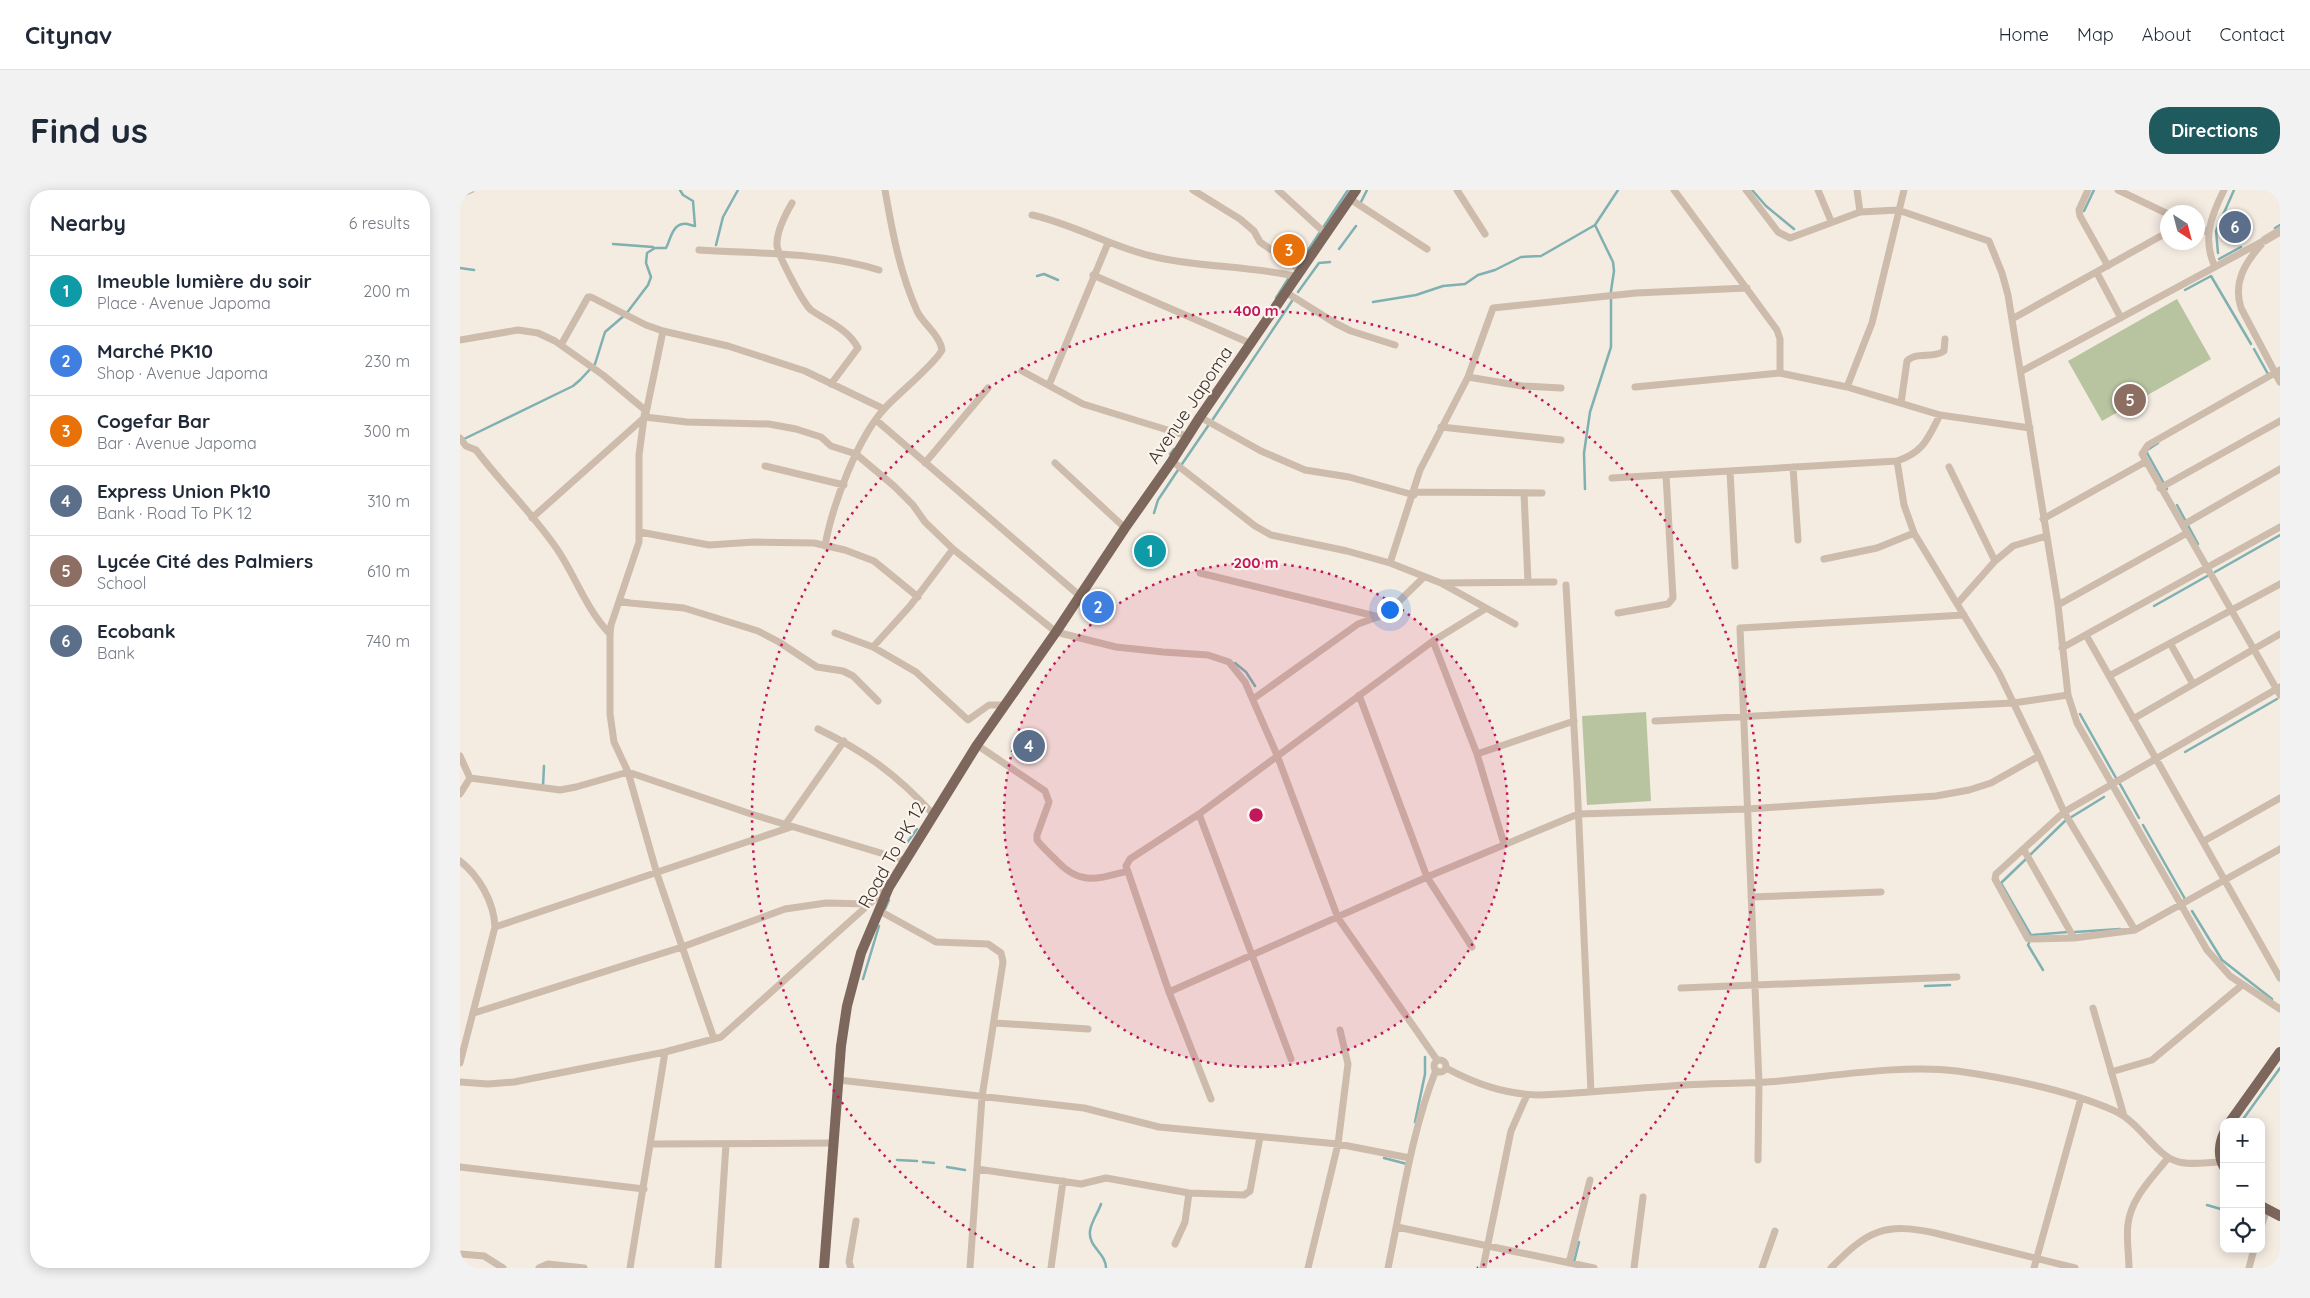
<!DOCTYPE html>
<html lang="en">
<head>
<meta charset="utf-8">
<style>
  :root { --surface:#fff; --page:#f2f2f3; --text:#1f2937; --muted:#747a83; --line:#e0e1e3; --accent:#1f5a5e }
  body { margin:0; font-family:Quicksand,sans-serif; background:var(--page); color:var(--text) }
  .controls { position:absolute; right:15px; bottom:15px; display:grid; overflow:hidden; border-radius:10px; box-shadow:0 2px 12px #0003 }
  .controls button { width:45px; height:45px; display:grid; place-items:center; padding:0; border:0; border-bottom:1px solid var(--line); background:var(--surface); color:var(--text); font:25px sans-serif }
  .compass { position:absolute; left:1700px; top:15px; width:45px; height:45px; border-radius:50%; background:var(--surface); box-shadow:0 2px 12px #0003; rotate:144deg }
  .you { position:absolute; left:929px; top:419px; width:18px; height:18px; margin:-12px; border:4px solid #fff; border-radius:50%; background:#1a73e8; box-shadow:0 0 0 8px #1a73e833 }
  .badge { display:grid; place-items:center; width:32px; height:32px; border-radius:50%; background:var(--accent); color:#fff; font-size:16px; font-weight:700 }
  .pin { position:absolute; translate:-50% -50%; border:2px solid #fff; box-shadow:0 1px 5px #0006 }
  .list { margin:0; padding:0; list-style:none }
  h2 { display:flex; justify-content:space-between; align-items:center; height:65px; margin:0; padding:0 20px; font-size:21px }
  h2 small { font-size:16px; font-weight:400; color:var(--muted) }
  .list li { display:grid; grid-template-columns:32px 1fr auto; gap:15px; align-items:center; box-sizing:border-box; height:70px; padding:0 20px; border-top:1px solid var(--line) }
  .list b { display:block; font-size:19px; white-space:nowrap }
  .list p { margin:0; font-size:16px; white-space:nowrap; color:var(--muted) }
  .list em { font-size:16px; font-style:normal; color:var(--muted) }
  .icon { flex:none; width:28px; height:28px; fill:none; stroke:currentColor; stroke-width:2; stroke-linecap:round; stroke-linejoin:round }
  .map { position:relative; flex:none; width:1820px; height:1078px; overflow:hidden; border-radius:20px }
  header { display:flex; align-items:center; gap:30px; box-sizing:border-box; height:70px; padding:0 25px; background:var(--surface); border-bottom:1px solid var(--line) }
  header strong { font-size:24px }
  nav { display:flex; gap:28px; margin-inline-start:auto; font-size:18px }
  .intro { display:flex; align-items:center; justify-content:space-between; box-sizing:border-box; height:120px; padding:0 30px }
  h1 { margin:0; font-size:35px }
  .button { padding:12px 22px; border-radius:20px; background:var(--accent); color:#fff; font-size:18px; font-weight:700 }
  main { display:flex; gap:30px; padding:0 30px }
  aside { flex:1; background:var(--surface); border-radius:20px; box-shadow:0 2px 12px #0003 }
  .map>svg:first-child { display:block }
  .green { fill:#b8c4a0 }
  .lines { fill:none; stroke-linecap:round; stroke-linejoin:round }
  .stream { stroke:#7fb0b2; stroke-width:2.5 }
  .minor { stroke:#cdbbac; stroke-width:7 }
  .tertiary { stroke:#cdbbac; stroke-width:9 }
  .primary { stroke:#7d675c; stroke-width:10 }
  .ring { fill:none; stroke:#c2185b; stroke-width:2.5; stroke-dasharray:2.5 5 }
  .labels { text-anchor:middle; stroke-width:4.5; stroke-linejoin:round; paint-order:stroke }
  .street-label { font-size:18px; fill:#3b302b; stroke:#fbf5ee }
  .centre { fill:#c2185b; stroke:#fbf5ee; stroke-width:2.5 }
  .ring-label { font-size:15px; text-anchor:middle; font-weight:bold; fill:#c2185b; stroke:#fbf5ee; stroke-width:4.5; stroke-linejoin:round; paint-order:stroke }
</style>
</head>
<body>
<header>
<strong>Citynav</strong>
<nav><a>Home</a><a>Map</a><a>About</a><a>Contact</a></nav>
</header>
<div class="intro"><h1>Find us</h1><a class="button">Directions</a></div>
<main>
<aside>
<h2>Nearby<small>6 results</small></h2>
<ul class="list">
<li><span class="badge" style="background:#0f9aa8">1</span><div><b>Imeuble lumière du soir</b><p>Place · Avenue Japoma</p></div><em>200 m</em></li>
<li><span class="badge" style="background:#3f7fe0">2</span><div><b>Marché PK10</b><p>Shop · Avenue Japoma</p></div><em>230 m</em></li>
<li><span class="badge" style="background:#e8710a">3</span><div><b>Cogefar Bar</b><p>Bar · Avenue Japoma</p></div><em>300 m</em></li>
<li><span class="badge" style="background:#5c6f8a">4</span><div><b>Express Union Pk10</b><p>Bank · Road To PK 12</p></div><em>310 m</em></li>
<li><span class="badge" style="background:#8d6e63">5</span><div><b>Lycée Cité des Palmiers</b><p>School</p></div><em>610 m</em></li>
<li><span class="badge" style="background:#5c6f8a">6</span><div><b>Ecobank</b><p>Bank</p></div><em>740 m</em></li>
</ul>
</aside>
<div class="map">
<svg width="1820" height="1078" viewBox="0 0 1820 1078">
  <rect width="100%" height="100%" fill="#f4ebe1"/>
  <!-- green -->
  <path class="green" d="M1717 109 1751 169 1642 231 1608 171Z
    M1186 522 1191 611 1127 615 1122 526Z"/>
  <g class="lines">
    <!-- stream -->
    <path class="stream" d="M1292 0 1306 16 1334 39
      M900 14 907 0
      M1624 21 1634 0
      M1815 38 1820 35
      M153 54 193 57
      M256 55 263 27 278 0
      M879 59 896 36
      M1758 63 1756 41 1774 0
      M1759 69 1781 57
      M840 72 888 0
      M0 78 14 80
      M577 86 584 84 598 90
      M1725 100 1751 86 1791 154
      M838 102 859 73 870 72
      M816 108 828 89
      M913 112 956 105 983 96 1005 94 1018 85 1035 80 1061 67 1081 66 1135 35 1158 0
      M1794 159 1808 184
      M753 229 832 111
      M4 249 113 196 120 190 135 174 145 142 166 124 188 95 191 87 186 73 187 63 195 58H206C210 51 212 35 223 34 227 33 232 36 235 36L233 11 223 5 220 0
      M1698 253 1686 261 1707 299
      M710 264 714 259
      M722 274 748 236
      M1125 299 1124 263 1130 222 1151 157V101L1154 81 1153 72 1135 35
      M1717 315 1738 354
      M694 323 698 310 718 280
      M1755 382 1820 345
      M1694 416 1749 385
      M775 473 786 482 795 496
      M1620 524 1656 588
      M1725 562 1817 509
      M1660 594 1679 628
      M83 596 84 576
      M1683 635 1725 709
      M446 654 457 639
      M1569 666 1605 631 1644 607
      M1566 669 1541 693 1571 745 1608 742
      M425 719 429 710
      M1732 721 1762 770 1812 809
      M1615 742 1660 739
      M1569 753 1568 755 1583 780
      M403 789 419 736
      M1465 796 1490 795
      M955 932 965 884V867
      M1781 932 1820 878
      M924 968 947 974
      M437 970 457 971
      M463 972 474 973
      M487 977 505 980
      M641 1014C638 1023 631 1032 630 1041 628 1057 646 1063 646 1078
      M1747 1015 1764 1020
      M1114 1072 1119 1052"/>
    <!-- minor -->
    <path class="minor" d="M733 0 780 29 794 41 800 52 842 81
      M818 0 866 44
      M997 0 1025 44
      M1214 0 1317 140 1320 149V183
      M1286 0 1318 42 1330 48 1400 22 1438 20 1529 51 1542 83 1548 105 1598 415 1608 505 1617 533 1747 760 1770 786 1820 819
      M1358 0 1371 31
      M1397 0 1400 22
      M1628 0 1619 20 1620 26 1648 76
      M1658 0 1708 24
      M0 4 11 0
      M890 9 967 59
      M332 13C325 25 316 42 317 56 319 67 343 113 351 120 368 132 388 139 398 158L371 194
      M572 25C613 34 650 56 691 66 739 78 789 75 838 87
      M1738 38 1747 42
      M1801 55C1784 74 1773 93 1781 118L1820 192
      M239 60C300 64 361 62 419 80
      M1755 77C1742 49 1751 26 1764 0
      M1637 83 1661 128
      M633 85 792 154
      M827 103 875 133 891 141 935 155
      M1552 129 1708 42
      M0 150 58 140 78 143 95 151 143 185 185 220 179 265V352L151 435 150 444V524L154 552 168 582 197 684 254 849
      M101 155 128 107H131L186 135 203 141 268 156 345 181 424 219
      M1820 180 1688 255 1682 264 1820 505
      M562 181 623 214 727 246
      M1562 181 1805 50
      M1008 187 1062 196 1101 198
      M589 195 648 53
      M1175 197 1320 183 1387 197 1480 225 1570 238
      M1387 197 1412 133 1444 0
      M1441 213 1447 171C1457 161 1473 169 1484 161L1485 149
      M186 223 203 141
      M740 227 801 261 845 280 889 287 954 305
      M416 230 620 406
      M981 237 1101 250
      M0 248 6 256 16 260C42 294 73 324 97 359 116 387 126 419 150 444
      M712 271 795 336 811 345 887 361 930 373 981 393 1094 392
      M465 273 528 198
      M595 273 665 338
      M305 276 384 295
      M1333 277 1338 350
      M1489 277 1535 371
      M1270 281 1275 376
      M1152 288 1437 271C1464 262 1468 248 1480 225
      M1700 298 1820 231
      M955 302 1082 303
      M1064 303 1068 392
      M72 328 185 227 227 232 309 234 336 239 361 247 371 256 396 264 434 296 453 315 465 332 493 359 596 442 656 457 703 462 748 465 769 472 785 492 817 565 878 728 977 870
      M1583 329 1685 272
      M1723 335 1820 279
      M180 342 249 355 294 352 354 353 385 360 414 371 458 407
      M365 356C372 316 398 246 426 217 439 203 475 174 482 160 480 145 463 134 457 121 440 83 432 41 425 0
      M1364 369 1417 358 1454 343
      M930 373 960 280 1008 187 1033 118 1176 103 1287 98
      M740 383 919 427
      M981 393 1055 434
      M1106 395 1117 591 1131 902
      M159 411 170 413 224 418 298 441 319 452 357 477 383 481 393 486 418 511
      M1497 414 1535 371 1553 356 1586 346
      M1598 415 1727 343
      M1158 423 1208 414 1213 408 1206 285
      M375 443 413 457 456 482 508 530 529 515H545
      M1626 445 1820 788
      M973 451 1025 419
      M1710 453 1733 494
      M413 457 450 416 493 359
      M1602 458 1820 337
      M1649 486 1820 394
      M899 505 967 687 1012 757
      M793 509 898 434 926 424 964 387
      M1673 529 1820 444
      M1195 531 1553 513 1608 505
      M358 539C406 562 437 585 473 624
      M517 555 585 601 589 612 577 645V650C582 657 590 664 596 670 620 696 637 689 668 681
      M1017 564 1114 531
      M0 566 10 588 100 600 116 597 168 582 291 624 444 670
      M1579 566 1604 622 1675 740
      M0 604 10 588
      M739 624 831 869
      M325 635 384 551
      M1744 651 1820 608
      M1564 660 1614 748 1675 740 1820 659
      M0 671C19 686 34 712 35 737L0 873
      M1291 707 1421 702
      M418 720 476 752 528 754 541 763 543 772 522 907 510 1078
      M35 737 331 637
      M1614 748 1568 749 1535 689 1536 684 1604 622 1820 497
      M1221 798 1497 787
      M709 802 967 687 1118 624 1288 619 1476 606 1509 600 1531 593 1579 566 1539 483 1454 343 1444 315 1437 271
      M1633 818 1664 926
      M14 823 222 757 325 719 366 713 409 714
      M535 833 628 839
      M974 876a6 6 0 1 1 12 0a6 6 0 1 1-12 0Z
      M986 878C1016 894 1044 904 1078 905 1127 903 1176 898 1225 895 1257 893 1288 894 1320 891 1374 886 1445 874 1497 881 1546 888 1610 901 1655 921 1679 932 1696 965 1716 971 1729 976 1747 972 1761 972
      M1651 882 1692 870 1782 795
      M379 890 624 918 699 937 878 954 950 968
      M0 892 28 894 54 892 205 862 261 847 427 698
      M751 909 709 802 666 676 670 669 739 624 973 451 1017 564 1044 654
      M191 954 373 953
      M1298 970 1299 893 1280 438 1504 425
      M0 977 184 999
      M517 979 621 994 646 988 729 1003 784 1005 790 1001 800 947
      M937 1037 1134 1078
      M1801 1037 1807 1019
      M715 1054 725 1032 729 1003
      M0 1064 24 1066 43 1078
      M1109 1073 1130 990
      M258 1077 266 954
      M79 1078 88 1074 124 1078
      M170 1078 205 862
      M391 1078 389 1072 396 1031
      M591 1078 603 991
      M848 1078 878 954 888 874 880 840
      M928 1078C942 1012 951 943 976 880
      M1023 1078 1051 941 1067 905
      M1174 1078 1183 1007
      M1302 1078 1315 1041
      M1371 1078C1407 1041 1424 1032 1475 1043L1615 1078
      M1574 1078 1621 908
      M1669 1078C1669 1064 1666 1048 1668 1034 1671 1008 1692 988 1708 968
      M1789 1078 1794 1059"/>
    <!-- tertiary -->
    <path class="tertiary" d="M1805 50 1820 41"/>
    <!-- primary -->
    <path class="primary" d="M1770 932 1820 862
      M1764 943C1759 954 1758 967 1764 977
      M1801 1016 1820 1026
      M364 1078 381 856 387 816 401 763 429 697 517 555 596 442 665 338 712 271 740 227 896 0"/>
  </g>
  <!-- distance rings -->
  <circle cx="796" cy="625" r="252" fill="#c2185b" fill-opacity=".12"/>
  <g class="ring">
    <circle cx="796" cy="625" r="252"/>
    <path d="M575 1078A504 504 0 1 1 1017 1078"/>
  </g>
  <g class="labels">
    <!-- street labels -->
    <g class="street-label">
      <text transform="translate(730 215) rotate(-56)" y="6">Avenue Japoma</text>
      <text transform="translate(432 665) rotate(-61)" y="6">Road To PK 12</text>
    </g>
  </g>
  <circle cx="796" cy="625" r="8" class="centre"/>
  <g class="ring-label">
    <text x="796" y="126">400 m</text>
    <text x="796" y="378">200 m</text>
  </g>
</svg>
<div class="controls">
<button>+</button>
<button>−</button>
<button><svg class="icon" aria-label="locate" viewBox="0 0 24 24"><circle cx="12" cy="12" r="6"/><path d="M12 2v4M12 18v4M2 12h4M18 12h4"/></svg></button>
</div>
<svg class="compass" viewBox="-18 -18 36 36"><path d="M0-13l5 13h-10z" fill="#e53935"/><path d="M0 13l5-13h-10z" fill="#747a83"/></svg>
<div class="you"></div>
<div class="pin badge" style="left:690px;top:361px;background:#0f9aa8">1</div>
<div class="pin badge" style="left:638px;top:417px;background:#3f7fe0">2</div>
<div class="pin badge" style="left:829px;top:60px;background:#e8710a">3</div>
<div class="pin badge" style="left:569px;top:556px;background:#5c6f8a">4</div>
<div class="pin badge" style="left:1670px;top:210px;background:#8d6e63">5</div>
<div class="pin badge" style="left:1775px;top:37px;background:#5c6f8a">6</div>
</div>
</main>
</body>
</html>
